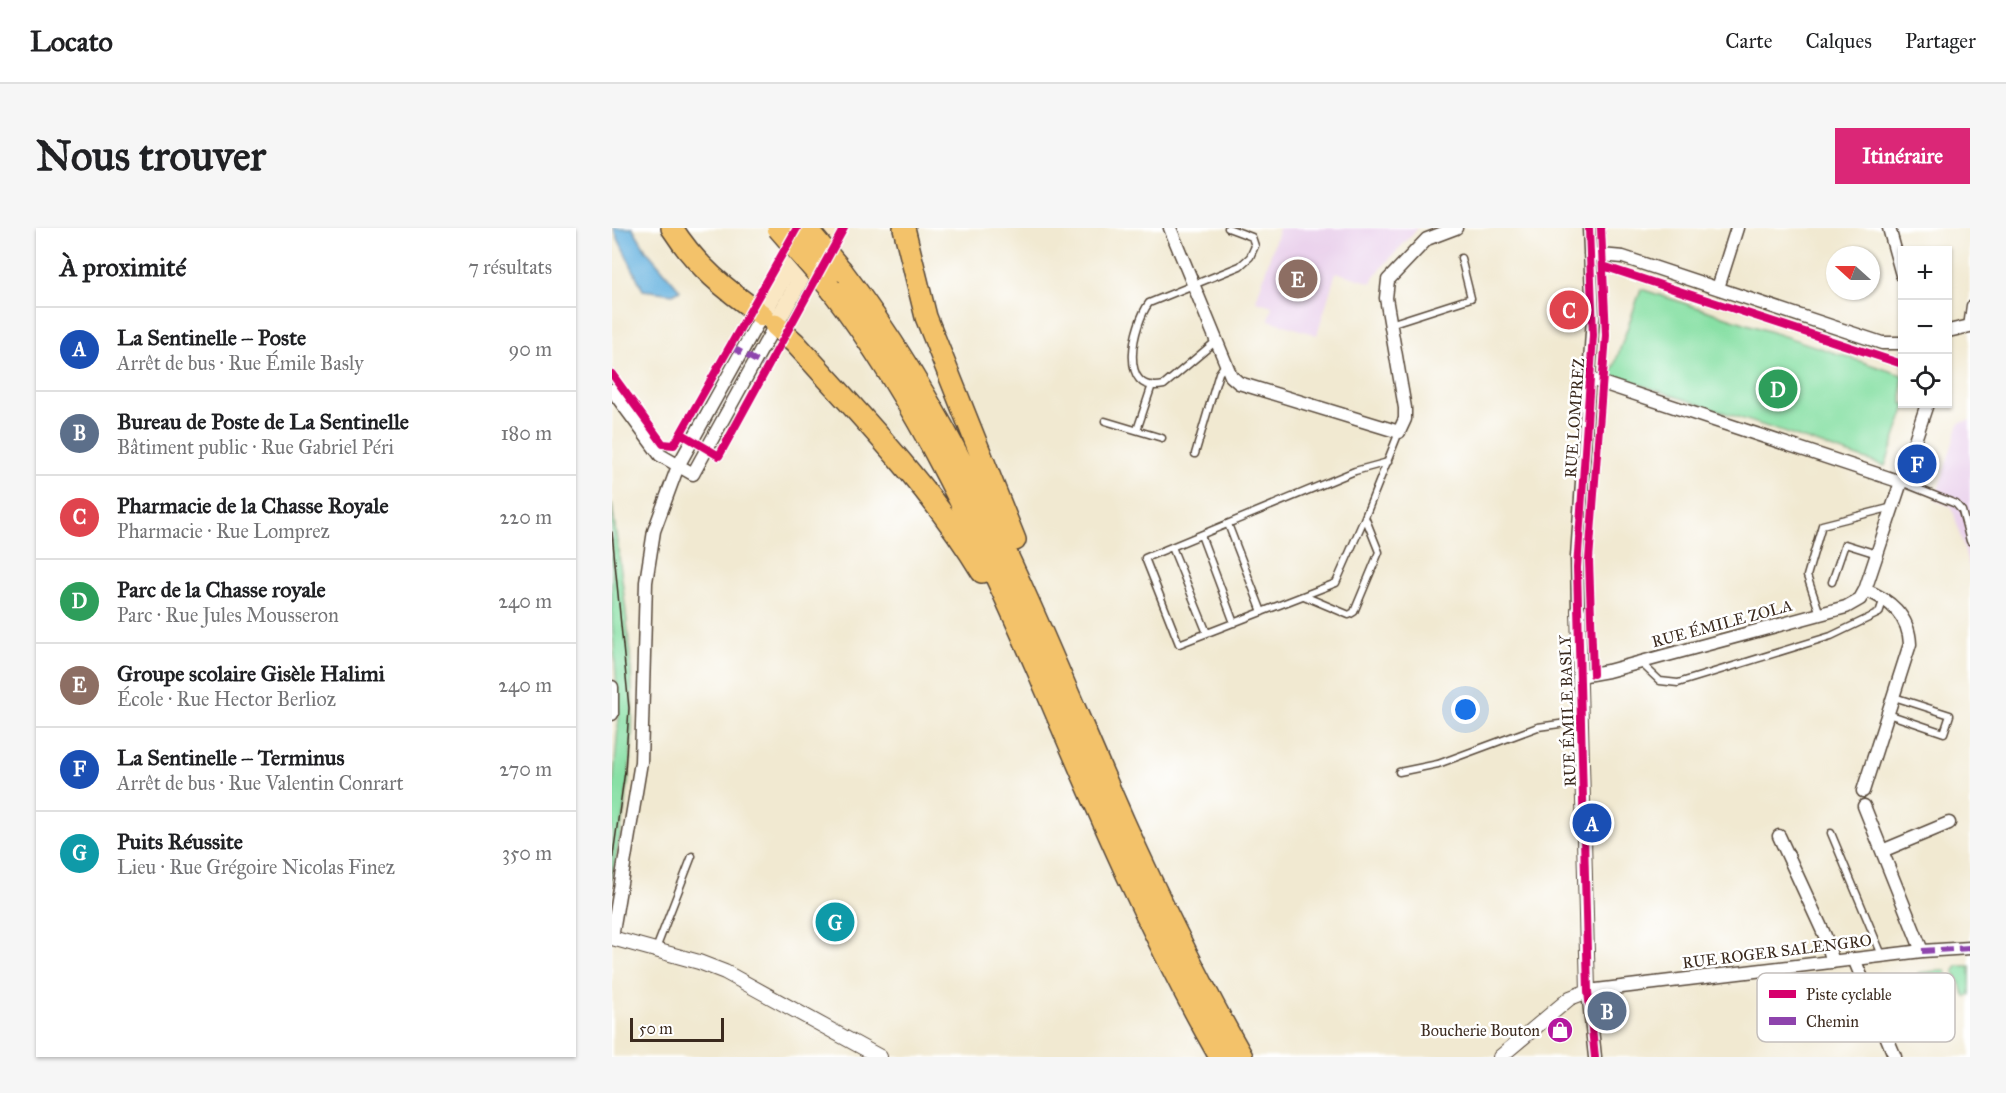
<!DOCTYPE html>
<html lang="fr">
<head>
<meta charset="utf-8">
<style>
  :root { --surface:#fff; --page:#f6f6f6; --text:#202124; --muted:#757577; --line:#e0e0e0; --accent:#db2777 }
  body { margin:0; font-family:"IM FELL Great Primer",serif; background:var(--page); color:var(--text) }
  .controls { position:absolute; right:18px; top:18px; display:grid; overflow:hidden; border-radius:0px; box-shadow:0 2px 4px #0004 }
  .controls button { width:54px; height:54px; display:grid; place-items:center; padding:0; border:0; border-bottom:2px solid var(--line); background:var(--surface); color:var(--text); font:30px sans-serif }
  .compass { position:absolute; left:1214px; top:18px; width:54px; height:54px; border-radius:50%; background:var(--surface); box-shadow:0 2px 4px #0004; rotate:291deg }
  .scale { position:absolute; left:18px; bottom:15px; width:94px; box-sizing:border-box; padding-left:6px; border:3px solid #3b2a1e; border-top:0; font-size:16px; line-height:21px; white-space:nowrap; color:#3b2a1e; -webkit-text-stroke:4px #fff; paint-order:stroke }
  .you { position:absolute; left:854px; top:482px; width:21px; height:21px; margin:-15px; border:4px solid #fff; border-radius:50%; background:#1a73e8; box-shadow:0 0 0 9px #1a73e833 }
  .badge { display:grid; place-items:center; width:39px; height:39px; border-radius:50%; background:var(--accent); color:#fff; font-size:20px; font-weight:700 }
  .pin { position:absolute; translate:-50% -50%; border:3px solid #fff; box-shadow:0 2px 6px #0006 }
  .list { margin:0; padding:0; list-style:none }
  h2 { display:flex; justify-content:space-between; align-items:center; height:78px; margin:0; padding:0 24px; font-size:26px }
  h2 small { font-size:20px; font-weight:400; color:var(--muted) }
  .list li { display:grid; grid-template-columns:39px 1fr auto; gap:18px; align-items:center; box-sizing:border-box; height:84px; padding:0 24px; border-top:2px solid var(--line) }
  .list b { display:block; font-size:22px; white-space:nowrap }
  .list p { margin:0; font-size:20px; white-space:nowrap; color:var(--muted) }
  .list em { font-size:20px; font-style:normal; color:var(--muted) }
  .icon { flex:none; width:33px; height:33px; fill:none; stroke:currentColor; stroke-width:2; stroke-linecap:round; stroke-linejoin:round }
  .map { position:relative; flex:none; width:1358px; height:829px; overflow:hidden; border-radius:0px }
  header { display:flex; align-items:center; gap:36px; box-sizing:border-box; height:84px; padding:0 30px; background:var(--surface); border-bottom:2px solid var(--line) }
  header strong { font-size:28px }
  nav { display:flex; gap:33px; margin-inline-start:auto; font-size:21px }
  .intro { display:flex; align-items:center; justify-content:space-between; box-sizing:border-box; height:144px; padding:0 36px }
  h1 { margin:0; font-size:42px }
  .button { padding:15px 27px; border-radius:0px; background:var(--accent); color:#fff; font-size:21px; font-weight:700 }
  main { display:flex; gap:36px; padding:0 36px }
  aside { flex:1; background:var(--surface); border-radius:0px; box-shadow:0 2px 4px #0004 }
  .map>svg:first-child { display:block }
  .built { fill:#ead1ec }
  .green { fill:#88e0a5; stroke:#628562; stroke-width:1.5 }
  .water { fill:#66b2df; stroke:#506e7e; stroke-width:1.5 }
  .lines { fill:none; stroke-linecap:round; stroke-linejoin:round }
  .service-casing { stroke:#564739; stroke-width:9 }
  .minor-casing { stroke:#564739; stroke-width:15 }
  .tertiary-casing { stroke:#564739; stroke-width:16 }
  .secondary-casing { stroke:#564739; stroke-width:20 }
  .motorway-casing { stroke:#564739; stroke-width:24 }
  .service { stroke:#fff; stroke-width:6 }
  .minor { stroke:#fff; stroke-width:12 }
  .tertiary { stroke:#fff; stroke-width:14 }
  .secondary { stroke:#fae7c3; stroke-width:16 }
  .motorway { stroke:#f3c26a; stroke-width:21 }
  .tram { stroke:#3b2a1e; stroke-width:1.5 }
  .motorway-bridge-casing { stroke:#564739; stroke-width:24; stroke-linecap:butt }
  .motorway-bridge { stroke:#f3c26a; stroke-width:21 }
  .quiet { stroke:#8e44ad; stroke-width:6; stroke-dasharray:12 6; stroke-linecap:butt }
  .cycleway-casing { stroke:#fff; stroke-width:11 }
  .cycleway { stroke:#d6006c; stroke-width:8 }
  .labels { text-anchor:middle; stroke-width:5; stroke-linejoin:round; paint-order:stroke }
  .street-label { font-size:16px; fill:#3b2a1e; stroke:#fff }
  .poi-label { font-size:16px; fill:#3b2a1e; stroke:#fff; text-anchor:end }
  .key { fill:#fff; stroke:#c4bfbc; stroke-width:1.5 }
  .key-label { font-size:16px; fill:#3b2a1e }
</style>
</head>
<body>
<header>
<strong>Locato</strong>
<nav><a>Carte</a><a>Calques</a><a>Partager</a></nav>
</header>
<div class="intro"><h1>Nous trouver</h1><a class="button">Itinéraire</a></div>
<main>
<aside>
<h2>À proximité<small>7 résultats</small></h2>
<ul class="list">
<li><span class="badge" style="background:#1a4fb4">A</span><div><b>La Sentinelle – Poste</b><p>Arrêt de bus · Rue Émile Basly</p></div><em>90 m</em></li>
<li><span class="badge" style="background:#5c6f8a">B</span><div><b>Bureau de Poste de La Sentinelle</b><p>Bâtiment public · Rue Gabriel Péri</p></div><em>180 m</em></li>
<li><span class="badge" style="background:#e0444e">C</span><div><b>Pharmacie de la Chasse Royale</b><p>Pharmacie · Rue Lomprez</p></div><em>220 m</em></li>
<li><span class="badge" style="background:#2e9e5b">D</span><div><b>Parc de la Chasse royale</b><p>Parc · Rue Jules Mousseron</p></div><em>240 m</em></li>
<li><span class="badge" style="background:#8d6e63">E</span><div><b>Groupe scolaire Gisèle Halimi</b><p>École · Rue Hector Berlioz</p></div><em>240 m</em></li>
<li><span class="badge" style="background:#1a4fb4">F</span><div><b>La Sentinelle – Terminus</b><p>Arrêt de bus · Rue Valentin Conrart</p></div><em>270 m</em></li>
<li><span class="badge" style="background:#0f9aa8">G</span><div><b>Puits Réussite</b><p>Lieu · Rue Grégoire Nicolas Finez</p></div><em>350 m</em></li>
</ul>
</aside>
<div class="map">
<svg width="1358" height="829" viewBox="0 0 1358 829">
  <rect width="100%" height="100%" fill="#fff"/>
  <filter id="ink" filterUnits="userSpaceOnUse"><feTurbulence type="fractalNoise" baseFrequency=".0167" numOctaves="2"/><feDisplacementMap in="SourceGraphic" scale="12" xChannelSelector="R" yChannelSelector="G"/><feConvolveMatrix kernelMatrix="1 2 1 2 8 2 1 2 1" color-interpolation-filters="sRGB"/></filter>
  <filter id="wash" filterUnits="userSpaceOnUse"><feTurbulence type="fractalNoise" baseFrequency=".008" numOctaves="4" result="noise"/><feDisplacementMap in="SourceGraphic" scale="24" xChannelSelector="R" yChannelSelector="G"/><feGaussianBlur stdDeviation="1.35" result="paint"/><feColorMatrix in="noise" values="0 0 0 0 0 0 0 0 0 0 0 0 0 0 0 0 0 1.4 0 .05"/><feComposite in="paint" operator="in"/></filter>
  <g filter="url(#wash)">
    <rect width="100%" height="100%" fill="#f1e9d1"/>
    <!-- built -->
    <path class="built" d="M667 0H806L763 47 760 55 724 44 705 107 657 92 660 78 644 73Z
      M1358 192V342L1340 279 1323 272 1347 195Z"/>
    <!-- green -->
    <path class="green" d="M1029 61 1290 147V176H1295L1273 238 999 147Z
      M0 276C10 352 23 432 20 509 18 558 8 606 0 654V570L7 488 0 392Z
      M1345 738H1358V767L1354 769 1342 743Z
      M1333 742 1345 772 1323 782 1306 745Z"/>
    <!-- water -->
    <path class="water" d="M1 0H21L34 22 68 62 61 66 31 62Z"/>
  </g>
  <g filter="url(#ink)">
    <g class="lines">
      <!-- service casing -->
      <g class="service-casing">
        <path id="service" d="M778 96 859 70 849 30
          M1355 99 1358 77
          M603 114 552 157C504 167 522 95 537 75L628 38 638 29 643 18 640 9 616 0
          M493 193 550 210
          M525 202 540 157
          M583 226 607 145 612 138
          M1289 254 1344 276 1350 283 1358 313
          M753 289 724 355 567 416 533 330 743 243 776 234
          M616 296 650 384
          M589 307 622 395
          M560 319 595 405
          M1220 354 1233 316 1265 326
          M692 368 737 387 742 384 767 324 753 289 787 204
          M1208 386 1195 348 1210 297 1281 279
          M1028 434 1048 453 1066 455 1219 408 1267 385 1272 370
          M1276 486 1332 505 1338 487 1282 469
          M787 544 826 536 926 499 969 493
          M1219 605 1270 727
          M44 721 80 628"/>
      </g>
      <!-- minor casing -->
      <g class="minor-casing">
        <path id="minor" d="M558 0 619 148 627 155 787 204 793 191V180L774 70 776 52 815 11 844 0
          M1277 0 1290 47
          M978 26 1011 29 1270 115H1290
          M1106 60 1125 0
          M1336 103 1358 98
          M978 151 1289 254
          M0 162 48 227 81 246 163 97
          M966 382 965 329 981 89 977 0
          M968 448 996 443 1234 379 1248 371 1253 362 1315 176
          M0 459V486
          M1251 563 1298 416C1297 388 1277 371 1253 362
          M1252 578 1310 723
          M1167 608 1213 708 1221 734
          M1270 623 1337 595
          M0 709 29 534 34 354 42 303 66 238 150 87
          M1242 731 1283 829
          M983 829 976 763 1310 723 1358 720"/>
      </g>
      <!-- tertiary casing -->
      <g class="tertiary-casing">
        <path id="tertiary" d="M0 710 87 734 113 744 268 829
          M888 829 958 770 976 763 966 382"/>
      </g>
      <!-- secondary casing -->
      <g class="secondary-casing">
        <path id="secondary" d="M191 14 150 87 163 97 217 0"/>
      </g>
      <!-- motorway casing -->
      <g class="motorway-casing">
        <path id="motorway" d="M60 0C84 38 114 62 150 87
          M292 0 314 89 403 312
          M230 43C357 209 428 405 512 594 548 674 587 753 630 829
          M219 61C308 177 368 310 426 443 482 574 537 705 608 829
          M163 97 183 115C249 188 319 260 370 344"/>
      </g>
      <!-- service -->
      <use href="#service" class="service"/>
      <!-- minor -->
      <use href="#minor" class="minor"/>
      <!-- tertiary -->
      <use href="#tertiary" class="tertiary"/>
      <!-- secondary -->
      <use href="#secondary" class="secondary"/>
      <!-- motorway -->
      <use href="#motorway" class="motorway"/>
      <!-- tram -->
      <path class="tram" d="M0 304 17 480 13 543 0 634"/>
      <!-- motorway-bridge casing -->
      <g class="motorway-bridge-casing">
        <path id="motorway-bridge" d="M166 0 219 61
          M194 0 230 43"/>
      </g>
      <!-- motorway-bridge -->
      <use href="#motorway-bridge" class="motorway-bridge"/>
      <!-- quiet -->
      <path class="quiet" d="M119 119 156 139
        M1310 723 1358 720"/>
      <!-- cycleway casing -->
      <g class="cycleway-casing">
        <path id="cycleway" d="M977 0 981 107 965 340 976 763 983 829
          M991 38 1290 136
          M0 146 51 216 62 217 185 0
          M70 206 107 228 232 0
          M981 446 977 332 994 107 989 0"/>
      </g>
      <!-- cycleway -->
      <use href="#cycleway" class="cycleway"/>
    </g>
  </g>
  <!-- icons -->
  <defs>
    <g id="shop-disc" transform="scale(1.35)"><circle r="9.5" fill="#b5179e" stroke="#fff"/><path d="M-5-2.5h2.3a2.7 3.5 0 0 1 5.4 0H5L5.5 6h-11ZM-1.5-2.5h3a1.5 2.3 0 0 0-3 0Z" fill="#fff"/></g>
  </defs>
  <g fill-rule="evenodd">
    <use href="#shop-disc" x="948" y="802"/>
  </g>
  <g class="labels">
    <!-- street labels -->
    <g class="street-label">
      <text transform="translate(962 190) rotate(-86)" y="6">RUE LOMPREZ</text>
      <text transform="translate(1110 395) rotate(-15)" y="6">RUE ÉMILE ZOLA</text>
      <text transform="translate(955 483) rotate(-92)" y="6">RUE ÉMILE BASLY</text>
      <text transform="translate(1165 723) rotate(-7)" y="6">RUE ROGER SALENGRO</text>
    </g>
    <!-- poi labels -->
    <g class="poi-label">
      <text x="928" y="808">Boucherie Bouton</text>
    </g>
  </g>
  <!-- legend -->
  <rect x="1145" y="745" width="198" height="69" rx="9" class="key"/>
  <rect x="1157" y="762" width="27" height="8" fill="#d6006c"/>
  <rect x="1157" y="789" width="27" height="8" fill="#8e44ad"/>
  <g class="key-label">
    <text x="1194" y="772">Piste cyclable</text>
    <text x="1194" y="799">Chemin</text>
  </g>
</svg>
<div class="controls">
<button>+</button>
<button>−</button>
<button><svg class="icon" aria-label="locate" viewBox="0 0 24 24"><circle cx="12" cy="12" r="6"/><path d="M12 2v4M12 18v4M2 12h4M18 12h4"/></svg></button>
</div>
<svg class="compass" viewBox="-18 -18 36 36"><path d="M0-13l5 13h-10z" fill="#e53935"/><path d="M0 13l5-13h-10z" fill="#757577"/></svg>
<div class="scale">50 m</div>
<div class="you"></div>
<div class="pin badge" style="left:980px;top:595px;background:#1a4fb4">A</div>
<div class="pin badge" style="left:995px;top:783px;background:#5c6f8a">B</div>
<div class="pin badge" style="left:957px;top:82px;background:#e0444e">C</div>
<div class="pin badge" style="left:1166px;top:161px;background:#2e9e5b">D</div>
<div class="pin badge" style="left:686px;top:51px;background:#8d6e63">E</div>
<div class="pin badge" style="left:1305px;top:236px;background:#1a4fb4">F</div>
<div class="pin badge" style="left:223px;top:694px;background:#0f9aa8">G</div>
</div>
</main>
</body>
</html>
